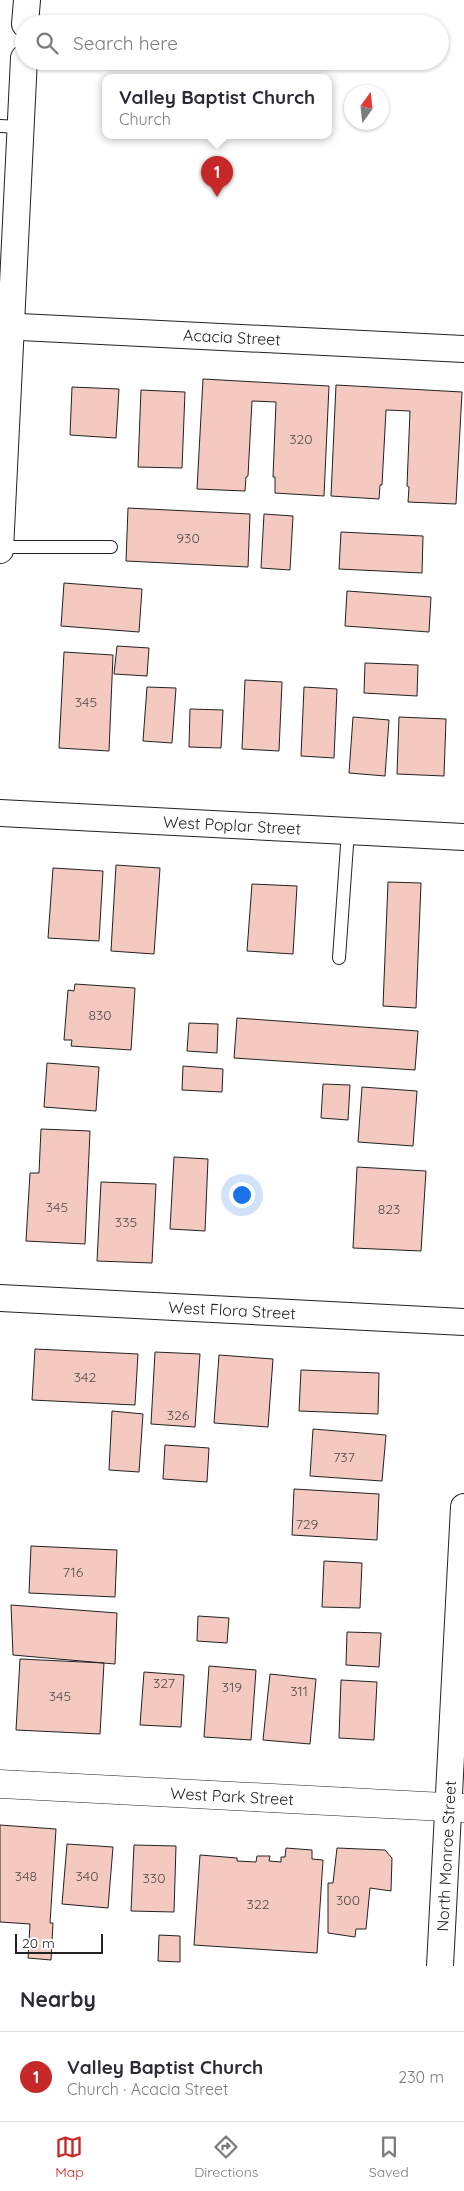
<!DOCTYPE html>
<html lang="en">
<head>
<meta charset="utf-8">
<style>
  :root { --surface:#fff; --page:#f7f7f7; --text:#2b2b33; --muted:#7c7c81; --line:#e1e1e2; --accent:#c62828 }
  body { margin:0; font-family:Quicksand,sans-serif; background:var(--page); color:var(--text) }
  .compass { position:absolute; left:344px; top:85px; width:45px; height:45px; border-radius:50%; background:var(--surface); box-shadow:0 1px 4px #0004; rotate:15deg }
  .scale { position:absolute; left:15px; bottom:12px; width:88px; box-sizing:border-box; padding-left:5px; border:2px solid #222; border-top:0; font-size:14px; line-height:18px; white-space:nowrap; color:#222; -webkit-text-stroke:4px #fff; paint-order:stroke }
  .you { position:absolute; left:241px; top:1194px; width:18px; height:18px; margin:-12px; border:4px solid #fff; border-radius:50%; background:#1a73e8; box-shadow:0 0 0 8px #1a73e833 }
  .badge { display:grid; place-items:center; width:32px; height:32px; border-radius:50%; background:var(--accent); color:#fff; font-size:16px; font-weight:700 }
  .pin { position:absolute; translate:-50% -41px; filter:drop-shadow(0 1px 2px #0008) }
  .pin::after { content:''; position:absolute; top:26px; width:18px; height:15px; background:inherit; clip-path:polygon(0 0,100% 0,50% 100%) }
  .popup { position:absolute; left:102px; top:74px; width:230px; height:65px; box-sizing:border-box; display:grid; place-content:center; border-radius:10px; background:var(--surface); filter:drop-shadow(0 1px 4px #0005); font-size:16px; white-space:nowrap; color:var(--muted) }
  .popup b { font-size:19px; color:var(--text) }
  .popup::after { content:''; position:absolute; left:50%; top:100%; margin-left:-10px; border:10px solid transparent; border-top-color:var(--surface) }
  .list { margin:0; padding:0; list-style:none }
  h2 { display:flex; justify-content:space-between; align-items:center; height:65px; margin:0; padding:0 20px; font-size:21px }
  h2 small { font-size:16px; font-weight:400; color:var(--muted) }
  .list li { display:grid; grid-template-columns:32px 1fr auto; gap:15px; align-items:center; box-sizing:border-box; height:90px; padding:0 20px; border-top:1px solid var(--line) }
  .list b { display:block; font-size:19px; white-space:nowrap }
  .list p { margin:0; font-size:16px; white-space:nowrap; color:var(--muted) }
  .list em { font-size:16px; font-style:normal; color:var(--muted) }
  .icon { flex:none; width:28px; height:28px; fill:none; stroke:currentColor; stroke-width:2; stroke-linecap:round; stroke-linejoin:round }
  .map { position:relative; flex:none; width:464px; height:1966px; overflow:hidden }
  .search { position:absolute; background:var(--surface); box-shadow:0 1px 4px #0004; left:15px; right:15px; top:15px; height:55px; display:flex; align-items:center; gap:12px; box-sizing:border-box; padding:0 18px; border-radius:28px; color:var(--muted); font-size:19px }
  .sheet { height:155px; background:var(--surface) }
  nav { display:flex; justify-content:space-around; align-items:center; box-sizing:border-box; height:70px; border-top:1px solid var(--line); background:var(--surface); font-size:14px; color:var(--muted) }
  nav a { display:grid; justify-items:center; gap:2px }
  nav .on { color:var(--accent) }
  .map>svg:first-child { display:block }
  .building { fill:#f3c9c0; stroke:#222 }
  .lines { fill:none; stroke-linecap:round; stroke-linejoin:round }
  .lane-casing { stroke:#222; stroke-width:14 }
  .street-casing { stroke:#222; stroke-width:28 }
  .secondary-casing { stroke:#222; stroke-width:29 }
  .lane { stroke:#fff; stroke-width:12 }
  .street { stroke:#fff; stroke-width:26 }
  .secondary { stroke:#fff; stroke-width:28 }
  .labels { text-anchor:middle; stroke-width:4; stroke-linejoin:round; paint-order:stroke }
  .number-label { font-size:14px; fill:#564c4a }
  .street-label { font-size:16px; fill:#222; stroke:#fff }
</style>
</head>
<body>
<div class="map">
<svg width="464" height="1966" viewBox="0 0 464 1966">
  <rect width="100%" height="100%" fill="#fff"/>
  <!-- building -->
  <path class="building" d="M203 379 329 386 324 496 275 493V477H273L276 402 252 401 248 476 246 477 245 491 197 489Z
    M336 385 462 392 456 504 408 502 409 487 407 486 410 411 386 410 382 485H380L379 499 331 496Z
    M72 387 119 389 116 438 70 435Z
    M141 390 185 392 182 468 138 467Z
    M128 508 250 514 248 567 126 561Z
    M264 514 293 516 290 570 261 568Z
    M341 532 423 536 422 573 339 569Z
    M64 583 142 589 139 632 61 626Z
    M347 591 431 597 429 632 345 626Z
    M117 646 149 648 147 676 114 674Z
    M64 652 113 655 109 751 59 748Z
    M365 663 418 665 417 696 364 693Z
    M245 680 282 682 279 751 242 749Z
    M147 687 176 688 172 743 143 741Z
    M304 687 337 689 334 758 301 756Z
    M190 709 223 710 221 748 189 747Z
    M353 717 389 720 385 776 349 773Z
    M399 717 446 719 444 776 397 774Z
    M116 865 160 868 154 954 111 951Z
    M53 868 103 871 99 941 48 938Z
    M388 882 421 883 416 1008 383 1006Z
    M252 884 297 886 293 954 247 951Z
    M75 984 135 988 131 1050 71 1046 72 1040H64L68 990 74 991Z
    M237 1018 418 1031 415 1070 234 1058Z
    M189 1023 218 1024 217 1053 187 1051Z
    M47 1063 99 1067 96 1111 44 1107Z
    M183 1066 223 1069 222 1092 182 1090Z
    M323 1084 350 1085 348 1120 321 1118Z
    M362 1087 417 1091 413 1146 358 1142Z
    M41 1129 90 1131 85 1244 26 1241 30 1173H39Z
    M174 1157 208 1159 205 1231 170 1229Z
    M357 1167 426 1171 421 1251 353 1248Z
    M101 1182 156 1184 152 1263 97 1261Z
    M35 1349 138 1354 135 1405 32 1400Z
    M155 1352 200 1354 195 1427 151 1424Z
    M219 1355 273 1359 268 1427 214 1423Z
    M301 1370 379 1373 378 1414 299 1411Z
    M112 1411 143 1414 139 1472 109 1470Z
    M313 1429 386 1435 382 1481 310 1476Z
    M165 1445 209 1448 207 1482 163 1479Z
    M294 1489 379 1494 377 1540 292 1535Z
    M31 1546 117 1550 115 1597 29 1593Z
    M324 1561 362 1563 360 1608 322 1607Z
    M11 1605 117 1613 115 1664 13 1655Z
    M198 1616 229 1618 227 1643 197 1641Z
    M347 1632 381 1633 379 1667 346 1665Z
    M20 1659 104 1663 100 1734 16 1730Z
    M209 1666 256 1670 251 1740 204 1737Z
    M144 1672 184 1675 181 1727 140 1725Z
    M270 1674 316 1679 310 1744 263 1740Z
    M341 1680 377 1682 374 1740 339 1738Z
    M0 1825 56 1829 50 1923H53L51 1960 28 1958 30 1924 0 1922Z
    M67 1844 113 1847 108 1908 62 1904Z
    M134 1845 176 1846 174 1912 131 1911Z
    M286 1848 312 1850V1859L323 1860 317 1953 194 1945 200 1855 237 1858V1861L256 1862 257 1856H270L269 1861 281 1862V1857H285Z
    M337 1848 385 1850 392 1858 391 1891 370 1888 366 1929H356L355 1937 328 1933V1883H333Z
    M159 1935 180 1936V1962L158 1961Z"/>
  <g class="lines">
    <!-- lane casing -->
    <g class="lane-casing">
      <path id="lane" d="M0 126 20 127
        M0 547H111
        M339 958 348 831"/>
    </g>
    <!-- street casing -->
    <g class="street-casing">
      <path id="street" d="M25 24 27 0
        M0 326 464 349
        M0 550 24 58
        M0 813 464 837
        M0 1298 464 1322
        M440 1966 464 1507"/>
    </g>
    <!-- secondary casing -->
    <g class="secondary-casing">
      <path id="secondary" d="M0 1784 464 1808"/>
    </g>
    <!-- lane -->
    <use href="#lane" class="lane"/>
    <!-- street -->
    <use href="#street" class="street"/>
    <!-- secondary -->
    <use href="#secondary" class="secondary"/>
  </g>
  <g class="labels">
    <!-- number labels -->
    <g class="number-label">
      <text x="301" y="444">320</text>
      <text x="188" y="543">930</text>
      <text x="86" y="707">345</text>
      <text x="100" y="1020">830</text>
      <text x="57" y="1212">345</text>
      <text x="389" y="1214">823</text>
      <text x="126" y="1227">335</text>
      <text x="85" y="1382">342</text>
      <text x="178" y="1420">326</text>
      <text x="344" y="1462">737</text>
      <text x="307" y="1529">729</text>
      <text x="73" y="1577">716</text>
      <text x="164" y="1688">327</text>
      <text x="232" y="1692">319</text>
      <text x="299" y="1696">311</text>
      <text x="60" y="1701">345</text>
      <text x="26" y="1881">348</text>
      <text x="87" y="1881">340</text>
      <text x="154" y="1883">330</text>
      <text x="348" y="1905">300</text>
      <text x="258" y="1909">322</text>
    </g>
    <!-- street labels -->
    <g class="street-label">
      <text transform="translate(232 337) rotate(3)" y="6">Acacia Street</text>
      <text transform="translate(232 825) rotate(3)" y="6">West Poplar Street</text>
      <text transform="translate(232 1310) rotate(3)" y="6">West Flora Street</text>
      <text transform="translate(232 1796) rotate(3)" y="6">West Park Street</text>
      <text transform="translate(446 1856) rotate(-87)" y="6">North Monroe Street</text>
    </g>
  </g>
</svg>
<svg class="compass" viewBox="-18 -18 36 36"><path d="M0-13l5 13h-10z" fill="#e53935"/><path d="M0 13l5-13h-10z" fill="#7c7c81"/></svg>
<div class="scale">20 m</div>
<div class="you"></div>
<div class="pin badge" style="left:217px;top:197px">1</div>
<div class="popup"><b>Valley Baptist Church</b>Church</div>
<div class="search"><svg class="icon" aria-label="search" viewBox="0 0 24 24"><circle cx="10" cy="10" r="6"/><path d="M15 15l6 6"/></svg>Search here</div>
</div>
<section class="sheet">
<h2>Nearby<small></small></h2>
<ul class="list">
<li><span class="badge">1</span><div><b>Valley Baptist Church</b><p>Church · Acacia Street</p></div><em>230 m</em></li>
</ul>
</section>
<nav>
<a class="on"><svg class="icon" aria-label="map" viewBox="0 0 24 24"><path d="M3 6l6-2 6 2 6-2v14l-6 2-6-2-6 2zM9 4v14M15 6v14"/></svg>Map</a>
<a><svg class="icon" aria-label="directions" viewBox="0 0 24 24"><path d="M12 3l9 9-9 9-9-9zM9 14v-3h6M13 9l2 2-2 2"/></svg>Directions</a>
<a><svg class="icon" aria-label="saved" viewBox="0 0 24 24"><path d="M7 4h10v16l-5-4-5 4z"/></svg>Saved</a>
</nav>
</body>
</html>
